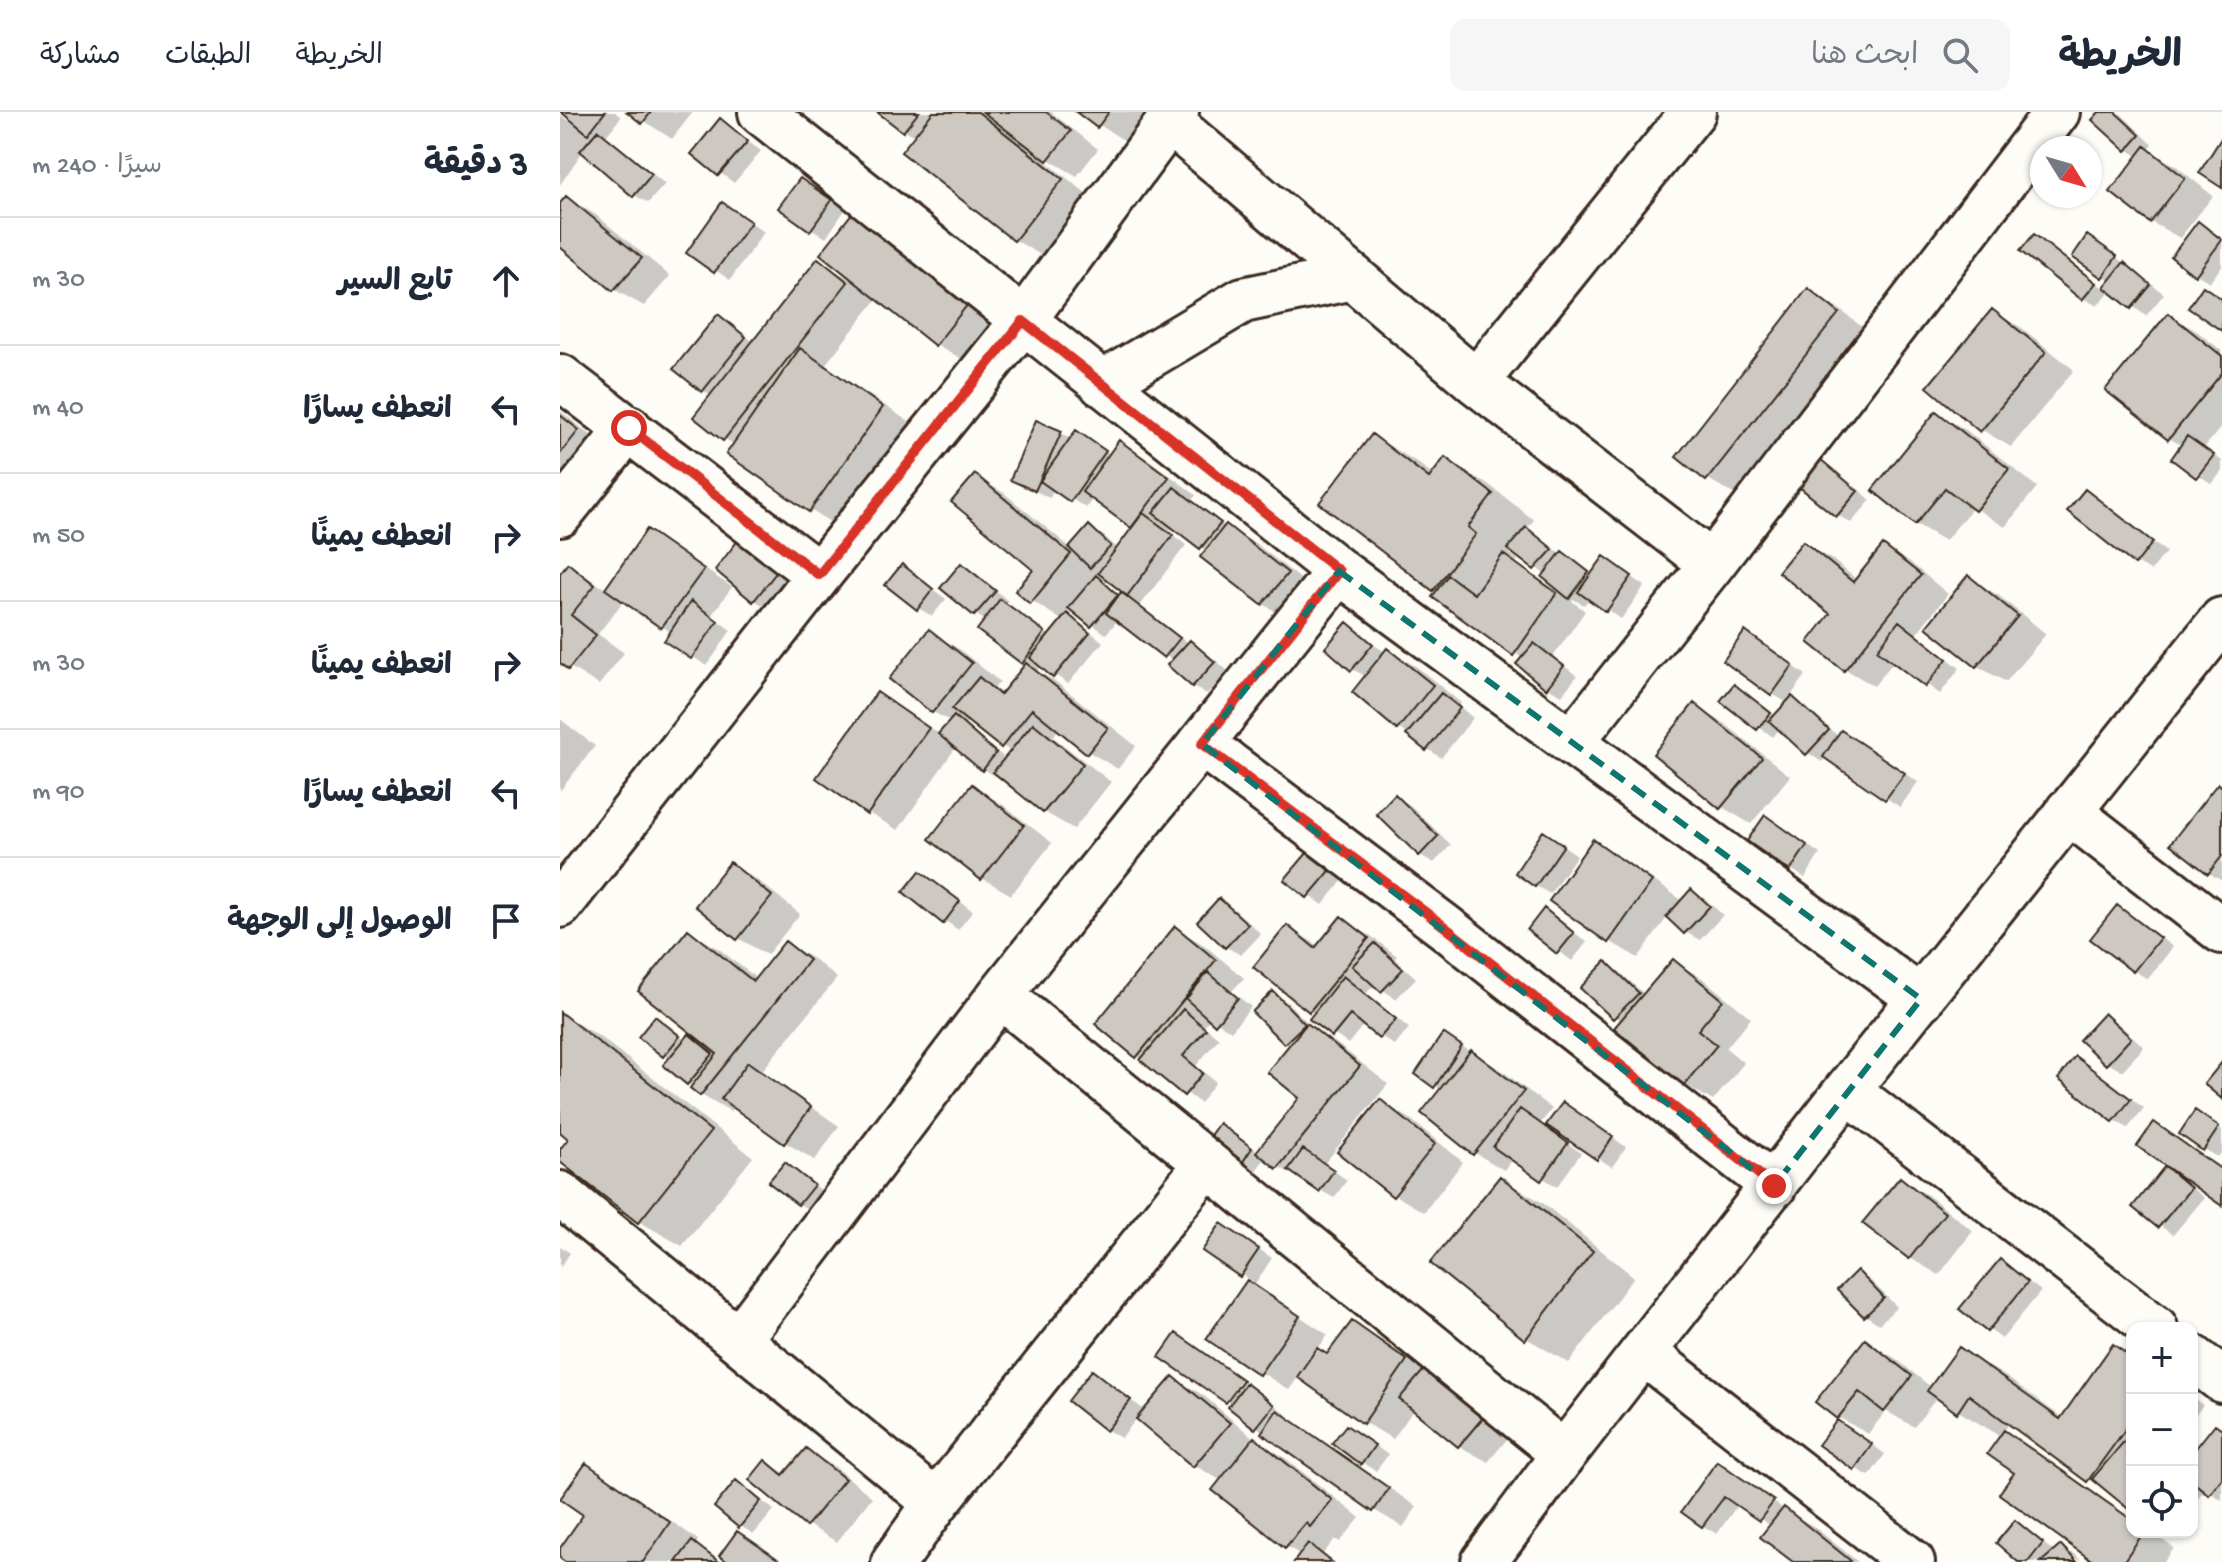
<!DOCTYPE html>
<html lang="ar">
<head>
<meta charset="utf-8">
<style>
  :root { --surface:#fff; --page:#f6f6f7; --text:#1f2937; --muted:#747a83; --line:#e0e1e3 }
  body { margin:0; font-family:"Gochi Hand","Playpen Sans Arabic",sans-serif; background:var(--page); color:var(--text); direction:rtl }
  .controls { position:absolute; right:24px; bottom:24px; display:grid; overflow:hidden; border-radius:16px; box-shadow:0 2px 6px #0004 }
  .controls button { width:72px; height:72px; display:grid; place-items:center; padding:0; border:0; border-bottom:2px solid var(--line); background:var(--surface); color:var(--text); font:40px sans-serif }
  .compass { position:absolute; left:1470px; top:24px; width:72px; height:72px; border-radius:50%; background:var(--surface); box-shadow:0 2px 6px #0004; rotate:127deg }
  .stop { position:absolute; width:24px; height:24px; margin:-18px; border:6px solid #d93025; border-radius:50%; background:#fff }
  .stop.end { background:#d93025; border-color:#fff; box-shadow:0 2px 8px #0008 }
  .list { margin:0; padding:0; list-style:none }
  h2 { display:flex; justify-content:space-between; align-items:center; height:104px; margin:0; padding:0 32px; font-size:34px }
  h2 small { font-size:26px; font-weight:400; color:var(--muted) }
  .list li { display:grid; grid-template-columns:52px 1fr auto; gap:24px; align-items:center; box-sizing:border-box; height:128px; padding:0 32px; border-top:2px solid var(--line) }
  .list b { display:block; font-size:30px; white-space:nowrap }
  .list em { font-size:26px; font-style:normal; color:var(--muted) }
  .icon { flex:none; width:44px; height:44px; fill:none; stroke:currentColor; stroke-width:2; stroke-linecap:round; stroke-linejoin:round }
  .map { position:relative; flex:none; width:1662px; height:1450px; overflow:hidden; direction:ltr }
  header { display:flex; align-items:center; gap:48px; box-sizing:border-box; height:112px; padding:0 40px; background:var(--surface); border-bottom:2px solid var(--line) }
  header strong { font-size:38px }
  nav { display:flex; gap:44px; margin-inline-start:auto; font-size:28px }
  .search { width:560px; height:72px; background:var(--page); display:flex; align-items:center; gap:20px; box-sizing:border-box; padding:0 28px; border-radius:16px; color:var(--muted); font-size:30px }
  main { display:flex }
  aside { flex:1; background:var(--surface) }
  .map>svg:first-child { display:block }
  .shadow { fill:#0003; fill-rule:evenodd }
  .building { fill:#cdc8c2; stroke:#3b2a1e; stroke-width:2 }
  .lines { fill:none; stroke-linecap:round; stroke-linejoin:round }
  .minor-casing { stroke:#3b2a1e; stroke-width:50 }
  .minor { stroke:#fdfcf7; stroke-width:44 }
  .route { stroke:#d93025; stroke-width:10 }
  .marked { fill:none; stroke:#0f766e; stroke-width:6; stroke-dasharray:16 10; stroke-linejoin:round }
</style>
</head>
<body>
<header>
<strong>الخريطة</strong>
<div class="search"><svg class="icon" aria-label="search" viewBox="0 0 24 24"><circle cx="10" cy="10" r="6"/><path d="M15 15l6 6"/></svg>ابحث هنا</div>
<nav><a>الخريطة</a><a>الطبقات</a><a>مشاركة</a></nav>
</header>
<main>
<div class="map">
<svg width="1662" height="1450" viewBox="0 0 1662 1450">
  <rect width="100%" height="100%" fill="#fdfcf7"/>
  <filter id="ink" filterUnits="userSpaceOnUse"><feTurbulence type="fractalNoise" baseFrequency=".0125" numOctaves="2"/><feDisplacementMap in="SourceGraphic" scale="16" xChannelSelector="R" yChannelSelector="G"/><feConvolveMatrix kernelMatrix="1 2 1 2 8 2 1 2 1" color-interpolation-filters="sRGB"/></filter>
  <g filter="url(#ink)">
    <!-- shadow -->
    <path class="shadow" d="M4 0H55L61 5 46 24 105 72 88 91 74 83 23 39 0 73V3L17 14 19 12Z
      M70 0H133L112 27Z
      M320 0H491L538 37 517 64 486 46 484 48 531 85 484 145 455 128 355 25Z
      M519 0H609L581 39Z
      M1542 0 1561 2 1593 33 1588 38 1615 53 1653 84 1620 126 1591 110 1552 79 1579 45 1568 38 1535 8Z
      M160 9 201 39 174 71 134 41Z
      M255 77 285 98 266 126 221 96Z
      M7 86 36 103 110 164 84 194 55 178 0 132V94Z
      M177 100 204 120 170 168 129 140Z
      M293 103 436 210 405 249 376 232 318 186 265 253 364 320 292 423 250 398 175 333 165 327 152 284 143 279 159 205 194 230 258 149 293 169Z
      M1639 111 1662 126V154L1650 170 1636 162Z
      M1474 124 1545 177 1551 169 1543 164 1542 134 1604 182 1586 204 1551 178 1537 194 1523 186Z
      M1248 179 1278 196 1307 219 1177 384 1148 367Z
      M1432 199 1462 216 1514 258 1451 335 1422 318Z
      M1609 203 1638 220 1662 239V314L1644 336 1662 349V359L1652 372 1614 346 1622 334 1609 326Z
      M0 299 47 336 0 395Z
      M1377 301 1406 318 1477 375 1445 415 1413 395 1385 429 1356 412 1315 378Z
      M517 320 551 343 560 331 589 348 636 383 632 388 666 415 695 431 756 479 732 509 703 492 643 444 647 439 613 414 609 420 626 433 580 494 629 532 645 539 668 559 647 582 633 574 610 552 613 549 558 508 546 522 510 496 504 502 521 512 543 530 508 572 481 553 477 559 496 570 576 634 558 657 529 640 499 616 493 625 551 670 514 717 484 700 439 663 437 665 423 657 396 635 338 718 308 701 259 665 317 583 381 623 392 610 373 600 332 567 370 520 399 537 440 570 434 576 444 582 467 552 426 509 415 502 402 453 416 461 448 489 445 492 491 524 503 509 457 479 476 457 415 364 444 381 511 436 529 415 544 424 558 437 575 416 533 386 526 396 494 376 490 386 467 375 501 321 512 327ZM540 459 565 479 561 484 535 465ZM409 608 452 641 446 647 405 613Z
      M812 324 855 349 874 363 885 348 928 372 974 408 966 418 1033 463 1045 446 1085 474 1061 507 1030 486 1024 493 1013 487 1012 489 1025 499 993 545 1017 564 1002 583 987 575 963 547 874 477ZM951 438 986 463 996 474 994 477 955 451 958 448 949 441Z
      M1260 349 1274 357 1311 388 1291 411 1277 403Z
      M1525 379 1606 440 1591 459 1576 451Z
      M88 420 172 475 151 504 171 518 147 554 107 528 112 521 64 488 38 522 64 541 39 573 0 549V464L9 453 47 478Z
      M184 425 235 463 208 496 194 488Z
      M1244 432 1273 448 1297 468 1323 435 1352 452 1388 482 1356 522 1400 556 1380 582 1334 549 1314 574 1285 557 1273 502Z
      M342 454 386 487 372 504 358 496Z
      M1408 466 1438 483 1486 522 1446 570 1417 554Z
      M787 513 826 541 828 538 857 555 901 591 899 594 913 606 881 646 838 616 807 565 792 557Z
      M1200 530 1246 563 1230 585 1246 595 1279 625 1296 629 1358 670 1340 695 1266 645 1262 650 1248 641 1220 616 1213 625 1163 589 1174 574 1216 604 1228 591 1212 582Z
      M1135 594 1164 611 1230 664 1191 712 1162 695 1096 642Z
      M0 607 35 634 0 679Z
      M413 675 442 692 492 731 451 783 422 766Z
      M1662 676V769L1649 761Z
      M835 685 850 693 891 733 874 751 860 743 819 702Z
      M1219 713 1260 742 1245 766 1231 757Z
      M998 730 1017 743 990 782 976 774Z
      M1034 730 1063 747 1123 789 1131 779 1145 787 1163 803 1140 828 1125 820 1108 804 1078 846 1049 829Z
      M747 743 783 768 763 793 727 767Z
      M171 753 200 770 240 802 207 843 178 826Z
      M361 761 413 799 398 818 346 780Z
      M659 788 674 797 701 822 681 843 666 835 640 810Z
      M1558 795 1613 835 1588 867 1574 859Z
      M985 799 1027 830 1012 849 970 817Z
      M782 807 811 824 837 844 835 847 856 866 836 887 815 872 806 882 849 916 835 934 804 912 788 932 752 907 756 902 750 899 728 815 759 834Z
      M615 816 644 833 684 866 672 879 691 895 671 919 651 906 644 914 659 926 636 954 656 970 640 991 577 944Z
      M129 820 158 836 197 867 226 831 255 848 277 866 201 960 279 1014 255 1048 226 1031 174 994 170 999 141 982 128 971 110 947 81 925 96 907 126 928 129 924 146 934 148 932Z
      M1113 849 1142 866 1191 906 1166 936 1184 951 1153 989 1124 972 1062 910 1023 876 1046 852 1060 860 1085 883Z
      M713 882 727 890 755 918 776 931 828 972 764 1052 787 1068 774 1086 719 1055 706 1045 695 1060 681 1052 674 1022 699 1040 742 986 731 934 725 930Z
      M0 902 39 924 193 1045 122 1134 80 1110 0 1048V1040L11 1027 0 1018Z
      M1545 904 1559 912 1584 935 1562 959 1547 951Z
      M898 932 940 957 992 997 980 1012 1021 1041 997 1075 953 1046 944 1058 915 1041 863 1001 882 978 858 962Z
      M1516 946 1584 996 1568 1016 1554 1008Z
      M820 989 849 1006 903 1050 864 1100 834 1083Z
      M1018 1001 1066 1035 1052 1055 1038 1046Z
      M1650 1009 1662 1018V1040L1658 1045 1644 1037Z
      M1594 1013 1662 1056V1092L1627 1067 1625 1070 1644 1086 1613 1123 1575 1095 1605 1057 1615 1062 1617 1060Z
      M225 1053 267 1082 253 1100 239 1092Z
      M940 1066 983 1091 1074 1165 1009 1251 966 1226Z
      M1340 1067 1369 1084 1413 1119 1379 1163 1350 1146 1305 1111Z
      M676 1122 712 1146 694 1174 768 1223 757 1238 768 1244 792 1211 821 1228 953 1320 928 1350 899 1334 854 1297 833 1327 804 1310 739 1264 729 1278 649 1227 690 1168 645 1138Z
      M0 1134 10 1141 0 1156Z
      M1441 1149 1481 1179 1442 1227 1402 1197Z
      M1297 1161 1311 1169 1337 1195 1319 1212 1305 1203Z
      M1306 1229 1335 1246 1372 1276 1400 1238 1442 1262 1503 1306 1553 1235 1572 1246V1397L1450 1310 1443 1320 1474 1337 1572 1407V1420H1591L1614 1436 1604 1450H1537L1456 1361 1442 1325 1398 1299 1378 1284 1354 1315 1326 1299 1308 1322 1278 1305 1257 1289Z
      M630 1232 696 1277 727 1303 726 1305 857 1395 843 1415 814 1398 697 1315 671 1295 673 1292 602 1245Z
      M532 1261 586 1299 613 1266 643 1283 697 1329 724 1345 800 1406 780 1430 775 1427 763 1442 773 1450H737L741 1443 726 1434 662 1369 634 1353 578 1305 561 1326 547 1318Z
      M1632 1285 1643 1293 1632 1308Z
      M1292 1318 1325 1342 1309 1364 1295 1356Z
      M1662 1318V1388L1645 1377 1632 1393V1344Z
      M801 1323 828 1343 816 1359 802 1351Z
      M246 1338 275 1355 312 1385 277 1430 248 1413 206 1350 226 1362Z
      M26 1353 55 1370 138 1428 135 1434 163 1450H9L0 1444V1440L26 1403Z
      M1172 1360 1226 1399 1253 1414 1298 1450H1236L1211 1414 1178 1392 1157 1422 1143 1414Z
      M177 1370 214 1398 194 1422 180 1414Z
      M1456 1411 1495 1440 1501 1435 1516 1443 1522 1450 1513 1444H1508L1514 1450H1462Z"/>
    <!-- building -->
    <path class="building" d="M1 0H45L28 22Z
      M67 0H91L82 12Z
      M317 0H359L343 20Z
      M373 0H418L503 67 454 129 341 40Z
      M423 0H486L511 19 487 49Z
      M516 0H549L537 16Z
      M1539 0H1555L1580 23 1566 39 1532 8Z
      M160 6 188 29 158 64 131 42Z
      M38 18 92 62 73 85 20 39Z
      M1662 25V76L1639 61Z
      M1585 34 1625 66 1590 111 1550 80Z
      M240 66 272 88 250 119 218 96Z
      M6 84 82 146 53 179 0 135V91Z
      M162 90 191 110 154 161 126 141Z
      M293 100 408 192 375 234 260 142Z
      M1638 109 1662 128 1635 164 1611 145Z
      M1474 122 1536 171 1522 188 1460 139Z
      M1527 123 1557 144 1542 166 1512 145Z
      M258 146 288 170 163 329 133 305Z
      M1564 150 1591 173 1571 197 1544 175Z
      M1643 174 1662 187V219L1628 196Z
      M1248 176 1279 201 1146 369 1116 345Z
      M1432 197 1486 240 1420 320 1367 275Z
      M1608 201 1662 244V261L1608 328 1545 278Z
      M158 202 186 225 142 280 113 257Z
      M240 236 323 295 249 400 166 342Z
      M1376 299 1449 357 1415 399 1385 376 1355 413 1312 378Z
      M0 303 19 318 0 342Z
      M476 308 502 319 475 379 450 368Z
      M516 318 546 339 510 390 480 369Z
      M812 322 869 366 885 345 933 382 908 415 916 422 873 479 759 391Z
      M1627 324 1654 343 1636 366 1611 347Z
      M559 328 609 365 571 416 522 380Z
      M1259 346 1298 379 1276 405 1237 373Z
      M415 362 511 442 470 492 455 479 473 458 391 390Z
      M614 375 661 411 640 437 593 401Z
      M1525 377 1593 430 1575 453 1507 399Z
      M583 401 613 423 567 484 538 461Z
      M666 412 728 461 702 493 640 445Z
      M529 413 551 434 530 456 509 436Z
      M966 415 993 437 974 458 947 437Z
      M87 417 144 457 101 516 45 477Z
      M183 422 222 453 193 490 155 458Z
      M1243 429 1293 470 1323 433 1361 463 1284 559 1248 530 1270 502 1218 460Z
      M1002 439 1029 460 1009 487 982 465Z
      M943 442 997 481 953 544 872 485 888 463 914 482Z
      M1044 444 1072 464 1046 500 1018 480Z
      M8 451 35 473 11 503 36 523 8 558 0 551V461Z
      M401 451 436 479 414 504 380 476Z
      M342 452 373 477 357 498 325 473Z
      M536 463 558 483 531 515 508 496Z
      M1408 463 1458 504 1416 555 1366 515Z
      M561 480 620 526 604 546 546 501Z
      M440 487 485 520 462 552 417 518Z
      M131 489 158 509 131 547 104 529Z
      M507 501 530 521 493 566 470 546Z
      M1339 509 1387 547 1365 575 1317 538Z
      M787 510 813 532 791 559 765 536Z
      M369 517 412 551 372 601 329 567Z
      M1185 519 1233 553 1211 584 1163 549Z
      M630 528 655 550 632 575 607 553Z
      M974 531 1004 554 986 577 956 552Z
      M827 536 873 573 837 618 792 580Z
      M466 551 548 616 527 642 472 597 441 636 392 597 419 565 440 583Z
      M1174 572 1211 601 1197 618 1160 589Z
      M317 580 369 616 307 703 256 666Z
      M881 581 900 596 866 639 846 623Z
      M1232 584 1269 618 1246 643 1209 609Z
      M1134 591 1202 646 1160 697 1093 642Z
      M394 604 436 641 422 659 378 622Z
      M473 611 523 652 483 701 433 660Z
      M1281 618 1345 661 1325 688 1263 645Z
      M1658 671 1662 675V744L1648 762 1610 732Z
      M412 672 464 713 421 768 369 727Z
      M835 682 878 724 859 744 816 702Z
      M1205 703 1247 733 1230 759 1187 729Z
      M983 719 1004 733 975 775 955 761Z
      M1033 727 1092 769 1048 831 989 789Z
      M747 741 770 759 747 786 724 768Z
      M170 750 212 784 177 828 135 794Z
      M360 759 400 789 383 812 343 780Z
      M1131 777 1150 794 1124 822 1106 805Z
      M659 786 688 812 665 836 637 810Z
      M1557 793 1600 826 1573 860 1530 827Z
      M984 796 1014 821 997 842 967 818Z
      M781 804 809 826 749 900 693 855 727 813 755 836Z
      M615 814 656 848 576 946 535 912Z
      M128 817 193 869 225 829 249 848 140 984 130 976 157 942 78 879Z
      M815 831 843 857 821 880 792 854Z
      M1113 847 1163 888 1138 918 1157 933 1123 974 1054 916Z
      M1046 849 1079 881 1053 907 1020 876Z
      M648 860 678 886 655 913 626 887Z
      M783 864 836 907 819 927 790 903 772 925 749 907Z
      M713 879 745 912 724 932 692 900Z
      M623 897 646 917 623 944 643 961 624 984 580 948Z
      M0 900 151 1019 78 1111 0 1050V1037L8 1027 0 1020Z
      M1544 901 1571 926 1546 953 1519 928Z
      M95 904 120 924 103 945 78 925Z
      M747 911 800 954 717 1057 696 1040 739 986 707 960Z
      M883 921 902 934 874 976 855 962Z
      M129 922 153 942 127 973 103 953Z
      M911 938 964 979 913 1043 861 1001Z
      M1515 944 1571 987 1553 1010 1498 967Z
      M188 950 251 995 224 1032 161 987Z
      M1662 950V987L1644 972Z
      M820 987 875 1032 833 1085 777 1040Z
      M1003 990 1053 1025 1037 1048 986 1013Z
      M960 997 1008 1031 981 1069 933 1035Z
      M1635 998 1659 1015 1643 1039 1619 1022Z
      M1594 1010 1662 1058V1094L1577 1034Z
      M659 1011 692 1036 680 1054 646 1029Z
      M743 1037 774 1058 759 1080 728 1058Z
      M225 1050 254 1073 238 1093 208 1070Z
      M1605 1054 1631 1076 1598 1116 1572 1095Z
      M940 1064 1033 1139 965 1228 870 1151Z
      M1340 1065 1385 1101 1349 1147 1302 1111Z
      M661 1111 699 1137 680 1165 642 1139Z
      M1440 1147 1468 1170 1427 1220 1399 1197Z
      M1297 1158 1324 1186 1304 1205 1277 1178Z
      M687 1168 740 1204 699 1263 646 1227Z
      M792 1209 847 1248 803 1312 737 1265 757 1236 767 1242Z
      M616 1221 683 1268 666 1291 599 1245Z
      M1305 1227 1352 1264 1324 1300 1299 1280 1277 1307 1255 1290Z
      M1553 1232 1572 1246V1308L1527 1370 1409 1283 1397 1301 1367 1279 1399 1235 1500 1307Z
      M868 1253 926 1302 898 1335 839 1287Z
      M532 1258 571 1288 546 1319 508 1289Z
      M613 1264 670 1311 633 1355 576 1307Z
      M686 1271 714 1293 695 1317 668 1295Z
      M717 1298 829 1376 813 1400 701 1321Z
      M1277 1308 1312 1332 1294 1358 1258 1333Z
      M1655 1312 1662 1317V1366L1649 1383 1632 1369V1341Z
      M786 1313 815 1333 801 1353 772 1331Z
      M1444 1318 1572 1408V1420H1584L1563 1450H1534L1439 1382 1454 1361 1427 1342Z
      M1572 1320V1400L1532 1367Z
      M694 1325 772 1388 750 1415 746 1411 725 1436 652 1378Z
      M246 1336 285 1367 246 1415 189 1368 205 1348 223 1363Z
      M1157 1349 1214 1389 1199 1409 1164 1385 1142 1415 1121 1400Z
      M26 1351 110 1410 83 1450H5L0 1446V1436L23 1403 0 1387Z
      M176 1368 201 1389 179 1416 154 1395Z
      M1224 1395 1291 1449 1290 1450H1233L1200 1425Z
      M1455 1408 1483 1431 1468 1450H1458L1436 1431Z
      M177 1419 222 1450H168L159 1444Z
      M132 1429 159 1450H116Z
      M748 1431 772 1450H734Z
      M1501 1433 1517 1450H1481Z"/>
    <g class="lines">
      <!-- minor casing -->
      <g class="minor-casing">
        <path id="minor" d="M201 0 779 459 1361 887
          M609 9 916 270 1152 452
          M0 265 259 463
          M916 270 1133 0
          M542 272 683 188 793 165
          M0 402 69 316
          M1012 629 1152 452 1497 0
          M642 632 885 815 1214 1074
          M1508 699 1662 819
          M0 793 259 463 463 209 616 0
          M440 883 1004 1342
          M1287 978 1595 1216
          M0 1082 376 1391
          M178 1228 440 883 779 459
          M1084 1241 1352 1450
          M1632 1245 1662 1268
          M334 1450 376 1391 646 1053
          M924 1450 1004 1342 1287 978 1662 508"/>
      </g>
      <!-- minor -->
      <use href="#minor" class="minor"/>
    </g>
  </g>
  <g class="lines" filter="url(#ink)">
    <!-- route -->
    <path class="route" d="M69 316 259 463 463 209 779 459 642 632 885 815 1214 1074"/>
  </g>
  <!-- marked area -->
  <path class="marked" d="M779 459 1361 887 1214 1074 642 632Z"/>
</svg>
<div class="controls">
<button>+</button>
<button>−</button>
<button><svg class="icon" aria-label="locate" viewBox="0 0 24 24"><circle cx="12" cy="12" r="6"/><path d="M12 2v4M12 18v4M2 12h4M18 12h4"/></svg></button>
</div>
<svg class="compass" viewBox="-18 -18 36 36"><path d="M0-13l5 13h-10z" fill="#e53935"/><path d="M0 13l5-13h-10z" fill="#747a83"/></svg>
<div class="stop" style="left:69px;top:316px"></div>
<div class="stop end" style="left:1214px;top:1074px"></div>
</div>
<aside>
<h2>3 دقيقة<small>سيرًا · 240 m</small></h2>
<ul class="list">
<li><svg class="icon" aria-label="ahead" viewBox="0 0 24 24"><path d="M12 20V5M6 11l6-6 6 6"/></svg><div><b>تابع السير</b></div><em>30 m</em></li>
<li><svg class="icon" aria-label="left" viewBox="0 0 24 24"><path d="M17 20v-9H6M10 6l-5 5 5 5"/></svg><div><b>انعطف يسارًا</b></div><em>40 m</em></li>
<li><svg class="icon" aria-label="right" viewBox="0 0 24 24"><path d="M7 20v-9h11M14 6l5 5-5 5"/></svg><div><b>انعطف يمينًا</b></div><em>50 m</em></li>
<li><svg class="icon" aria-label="right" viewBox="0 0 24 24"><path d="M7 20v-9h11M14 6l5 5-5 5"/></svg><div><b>انعطف يمينًا</b></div><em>30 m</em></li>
<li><svg class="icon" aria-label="left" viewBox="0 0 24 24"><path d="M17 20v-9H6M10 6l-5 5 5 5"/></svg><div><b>انعطف يسارًا</b></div><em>90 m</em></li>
<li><svg class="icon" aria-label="arrive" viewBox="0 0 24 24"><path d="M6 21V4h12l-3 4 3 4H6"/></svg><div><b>الوصول إلى الوجهة</b></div></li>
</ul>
</aside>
</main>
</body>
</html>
